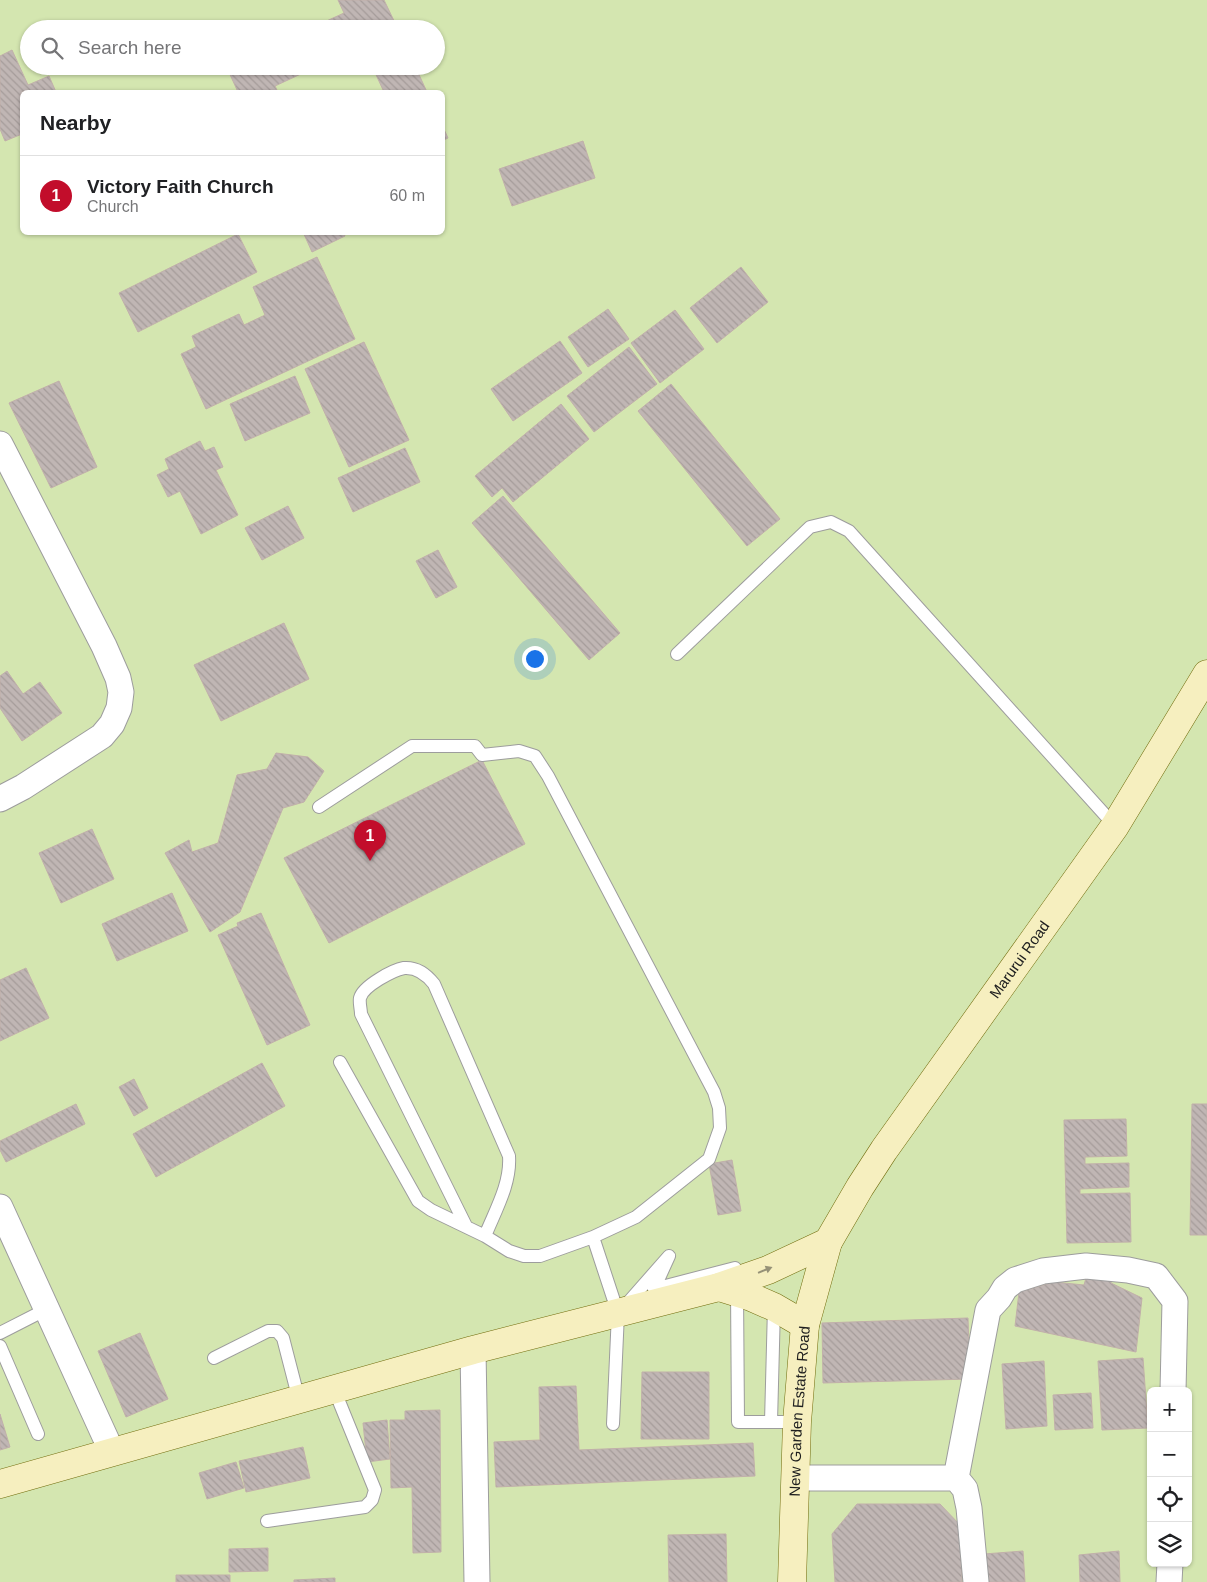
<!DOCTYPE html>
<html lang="en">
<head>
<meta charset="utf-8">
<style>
  :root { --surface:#fff; --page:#f6f6f6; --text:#202124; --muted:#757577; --line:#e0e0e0; --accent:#c20d2b }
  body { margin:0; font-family:Helvetica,sans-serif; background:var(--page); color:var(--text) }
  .controls { position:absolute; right:15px; bottom:15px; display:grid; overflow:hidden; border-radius:8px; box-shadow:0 1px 4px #0004 }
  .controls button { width:45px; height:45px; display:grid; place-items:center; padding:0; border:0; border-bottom:1px solid var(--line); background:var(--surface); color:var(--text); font:25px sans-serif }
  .you { position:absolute; left:534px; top:658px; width:18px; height:18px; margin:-12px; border:4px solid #fff; border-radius:50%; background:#1a73e8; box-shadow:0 0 0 8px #1a73e833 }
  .badge { display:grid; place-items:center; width:32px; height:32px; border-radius:50%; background:var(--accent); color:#fff; font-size:16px; font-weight:700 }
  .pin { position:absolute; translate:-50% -41px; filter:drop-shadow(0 1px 2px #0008) }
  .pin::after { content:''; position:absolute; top:26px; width:18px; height:15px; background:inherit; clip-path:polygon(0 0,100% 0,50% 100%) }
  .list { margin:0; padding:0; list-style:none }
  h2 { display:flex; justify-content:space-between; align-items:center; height:65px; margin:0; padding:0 20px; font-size:21px }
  h2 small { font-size:16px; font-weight:400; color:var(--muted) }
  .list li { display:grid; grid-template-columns:32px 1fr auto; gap:15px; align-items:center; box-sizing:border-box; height:80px; padding:0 20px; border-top:1px solid var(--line) }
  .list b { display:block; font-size:19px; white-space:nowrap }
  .list p { margin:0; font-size:16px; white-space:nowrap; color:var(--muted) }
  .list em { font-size:16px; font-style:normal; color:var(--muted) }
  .icon { flex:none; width:28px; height:28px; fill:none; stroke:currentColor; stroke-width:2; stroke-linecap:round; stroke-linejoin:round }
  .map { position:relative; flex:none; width:1207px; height:1582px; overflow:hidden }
  .search { position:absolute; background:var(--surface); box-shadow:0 1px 4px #0004; left:20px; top:20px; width:425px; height:55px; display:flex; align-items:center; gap:12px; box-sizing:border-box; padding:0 18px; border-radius:28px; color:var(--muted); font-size:19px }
  .panel { position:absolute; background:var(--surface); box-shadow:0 1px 4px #0004; left:20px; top:90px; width:425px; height:145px; border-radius:8px }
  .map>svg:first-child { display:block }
  .garden { fill:#d4e6b0; fill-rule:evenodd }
  .building { fill:url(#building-back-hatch); stroke:#c1b0aa }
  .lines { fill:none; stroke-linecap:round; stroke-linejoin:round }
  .lane-casing { stroke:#9d9d9d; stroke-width:14 }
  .street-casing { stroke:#9d9d9d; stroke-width:27 }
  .secondary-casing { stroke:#716c0c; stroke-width:29 }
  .lane { stroke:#fff; stroke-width:12 }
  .street { stroke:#fff; stroke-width:25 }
  .secondary { stroke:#f6efbf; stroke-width:28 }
  .oneway { fill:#969277 }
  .labels { text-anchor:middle; stroke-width:5; stroke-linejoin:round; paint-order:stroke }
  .street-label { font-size:15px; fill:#202020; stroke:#fff }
</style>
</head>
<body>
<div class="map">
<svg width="1207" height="1582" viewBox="0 0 1207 1582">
  <defs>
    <pattern id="building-back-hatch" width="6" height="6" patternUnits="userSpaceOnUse" patternTransform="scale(1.25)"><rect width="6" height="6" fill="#c0b6b4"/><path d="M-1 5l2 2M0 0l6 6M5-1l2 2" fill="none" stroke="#a59c9a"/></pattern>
  </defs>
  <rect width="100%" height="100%" fill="#f0ebe7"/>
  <!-- garden -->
  <path class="garden" d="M0 0H1207V1582H0ZM29 29H436V66H29ZM22 92H442V232H22ZM1151 1391H1188V1563H1151Z"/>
  <!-- building -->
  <path class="building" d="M338 0H384L398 29H309L344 13Z
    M29 44V62L22 47Z
    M12 50 28 85 49 76 56 92H22V134L5 141 0 129V56Z
    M229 66H318L275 86 278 92H238L227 68Z
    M372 66H415L427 92H384Z
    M442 125 448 138 442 141Z
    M583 141 595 178 512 206 499 169Z
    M303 232H343L345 236 312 252Z
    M238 234 257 272 138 332 119 293Z
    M317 257 355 339 206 409 181 354 196 347 192 336 239 314 244 325 265 315 253 287Z
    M741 267 768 302 717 343 690 308Z
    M608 309 629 339 588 367 568 337Z
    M675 310 704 349 660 383 631 343Z
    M560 341 582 373 513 421 491 389Z
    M364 342 409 440 349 467 305 369Z
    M629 347 657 384 594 432 567 396Z
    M295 376 310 413 245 441 230 404Z
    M59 381 97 467 51 488 9 403Z
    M671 384 780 519 747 546 638 411Z
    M561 404 589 439 513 502 502 488 492 497 475 476Z
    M200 441 205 451 214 447 223 467 216 470 238 515 201 534 180 491 168 497 157 475 169 469 165 459Z
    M405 448 420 482 353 512 338 478Z
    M503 496 620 633 589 660 472 523Z
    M288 506 304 538 262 560 245 528Z
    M438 550 457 587 436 598 416 561Z
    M284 623 309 679 221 721 194 665Z
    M7 671 23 694 40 682 62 713 22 741 0 708V676Z
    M276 753 308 757 324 771 304 802 283 808 240 912 210 932 165 853 189 840 192 852 218 843 237 775 267 769Z
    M482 760 525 844 329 943 284 858Z
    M92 829 114 879 61 903 39 853Z
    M172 893 188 931 117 961 102 924Z
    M261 913 310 1025 267 1045 218 935 238 926 237 923Z
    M26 968 49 1018 0 1041V980Z
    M262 1063 285 1106 156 1177 133 1134Z
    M134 1079 148 1108 134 1116 119 1087Z
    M76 1104 85 1124 6 1162 0 1150V1141Z
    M1192 1104H1207V1235H1190Z
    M1126 1119 1127 1156 1085 1157V1164L1129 1163V1187L1080 1189V1194L1130 1193 1131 1242 1067 1243 1064 1120Z
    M732 1160 741 1211 718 1215 709 1164Z
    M1086 1278H1111V1283L1142 1298 1136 1352 1015 1326 1019 1292 1054 1282 1084 1285Z
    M968 1318 970 1379 823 1383 822 1323Z
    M140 1333 168 1399 126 1417 98 1351Z
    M1143 1358 1148 1428 1102 1430 1098 1361Z
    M1044 1361 1047 1426 1006 1429 1002 1364Z
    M642 1372H709V1439H641Z
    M576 1386 579 1450 753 1443 755 1476 496 1487 494 1442 540 1440 539 1387Z
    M1091 1393 1093 1428 1055 1430 1053 1395Z
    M440 1410 441 1552 413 1553 412 1487 391 1488 390 1420H405V1411Z
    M0 1414 10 1447 0 1450Z
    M387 1420 390 1459 367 1462 363 1423Z
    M303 1447 310 1478 246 1492 239 1461Z
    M236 1462 244 1488 207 1499 199 1473Z
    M857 1504H940L960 1525 962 1582H835L832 1534Z
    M726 1534 727 1582H669L668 1535Z
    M268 1548V1571L229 1572V1549Z
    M1023 1551 1025 1582H986L984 1554Z
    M1119 1551 1120 1582H1080L1079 1555Z
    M176 1575H230V1582H176Z
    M335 1578V1582H294V1580Z"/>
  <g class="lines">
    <!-- lane casing -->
    <g class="lane-casing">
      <path id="lane" d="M677 654 810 527 831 522 849 531 1115 826
        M319 807 412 746H475L482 755 519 751 535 756 548 776 714 1092 719 1108 720 1128 709 1159 636 1217 593 1237 618 1313 613 1424
        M340 1062 418 1201 431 1210 485 1236 509 1251 524 1256H540L593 1237
        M466 1226 361 1014C361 1009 359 1003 360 998 363 986 393 970 404 968 417 967 427 975 434 984L509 1156C511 1184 495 1211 485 1236
        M737 1291 738 1422H797
        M625 1306 669 1256 654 1289 735 1268
        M0 1333 47 1309
        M0 1346 38 1434
        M214 1358 268 1331H277L283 1338 299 1400
        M771 1422 774 1307
        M267 1521 365 1507 372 1500 375 1490 334 1389"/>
    </g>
    <!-- street casing -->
    <g class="street-casing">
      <path id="street" d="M0 444 104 646 118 678 121 692 119 708 112 724 102 736 23 787 0 799
        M0 1207 112 1452
        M473 1350 477 1582
        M796 1478H956L965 1489 969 1508 976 1582
        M956 1478 988 1310 999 1298 1005 1288 1015 1280 1043 1271 1086 1266 1128 1270 1156 1276 1175 1301 1173 1391
        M1169 1582 1170 1563"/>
    </g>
    <!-- secondary casing -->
    <g class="secondary-casing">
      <g id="secondary">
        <path d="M719 1287 751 1297 774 1307 805 1325"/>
        <path d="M0 1484 473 1350 719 1287 768 1270 828 1242"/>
        <path id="s1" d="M792 1582 797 1422 805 1325 828 1242 860 1187 884 1150 1115 826 1207 674"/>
      </g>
    </g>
    <!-- lane -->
    <use href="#lane" class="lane"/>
    <!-- street -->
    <use href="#street" class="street"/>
    <!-- secondary -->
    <use href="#secondary" class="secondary"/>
  </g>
  <!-- one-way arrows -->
  <defs><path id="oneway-solid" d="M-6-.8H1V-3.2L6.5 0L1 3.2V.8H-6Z" transform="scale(1.25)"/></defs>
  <use class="oneway" href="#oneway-solid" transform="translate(765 1270) rotate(-22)"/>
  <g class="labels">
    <!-- street labels -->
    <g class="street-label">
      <text dy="5" stroke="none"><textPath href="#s1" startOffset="685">Marurui Road</textPath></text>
      <text dy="5" stroke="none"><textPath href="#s1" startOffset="171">New Garden Estate Road</textPath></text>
    </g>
  </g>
</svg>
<div class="controls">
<button>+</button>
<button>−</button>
<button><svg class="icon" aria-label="locate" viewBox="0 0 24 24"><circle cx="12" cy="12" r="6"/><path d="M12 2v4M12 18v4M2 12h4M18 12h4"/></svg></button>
<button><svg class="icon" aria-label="layers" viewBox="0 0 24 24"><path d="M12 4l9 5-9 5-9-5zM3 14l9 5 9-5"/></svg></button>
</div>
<div class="you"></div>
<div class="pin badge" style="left:370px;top:861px">1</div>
<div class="search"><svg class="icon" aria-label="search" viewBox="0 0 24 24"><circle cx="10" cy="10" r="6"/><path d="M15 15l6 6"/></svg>Search here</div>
<section class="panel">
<h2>Nearby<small></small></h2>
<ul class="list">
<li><span class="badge">1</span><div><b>Victory Faith Church</b><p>Church</p></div><em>60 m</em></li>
</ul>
</section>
</div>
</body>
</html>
